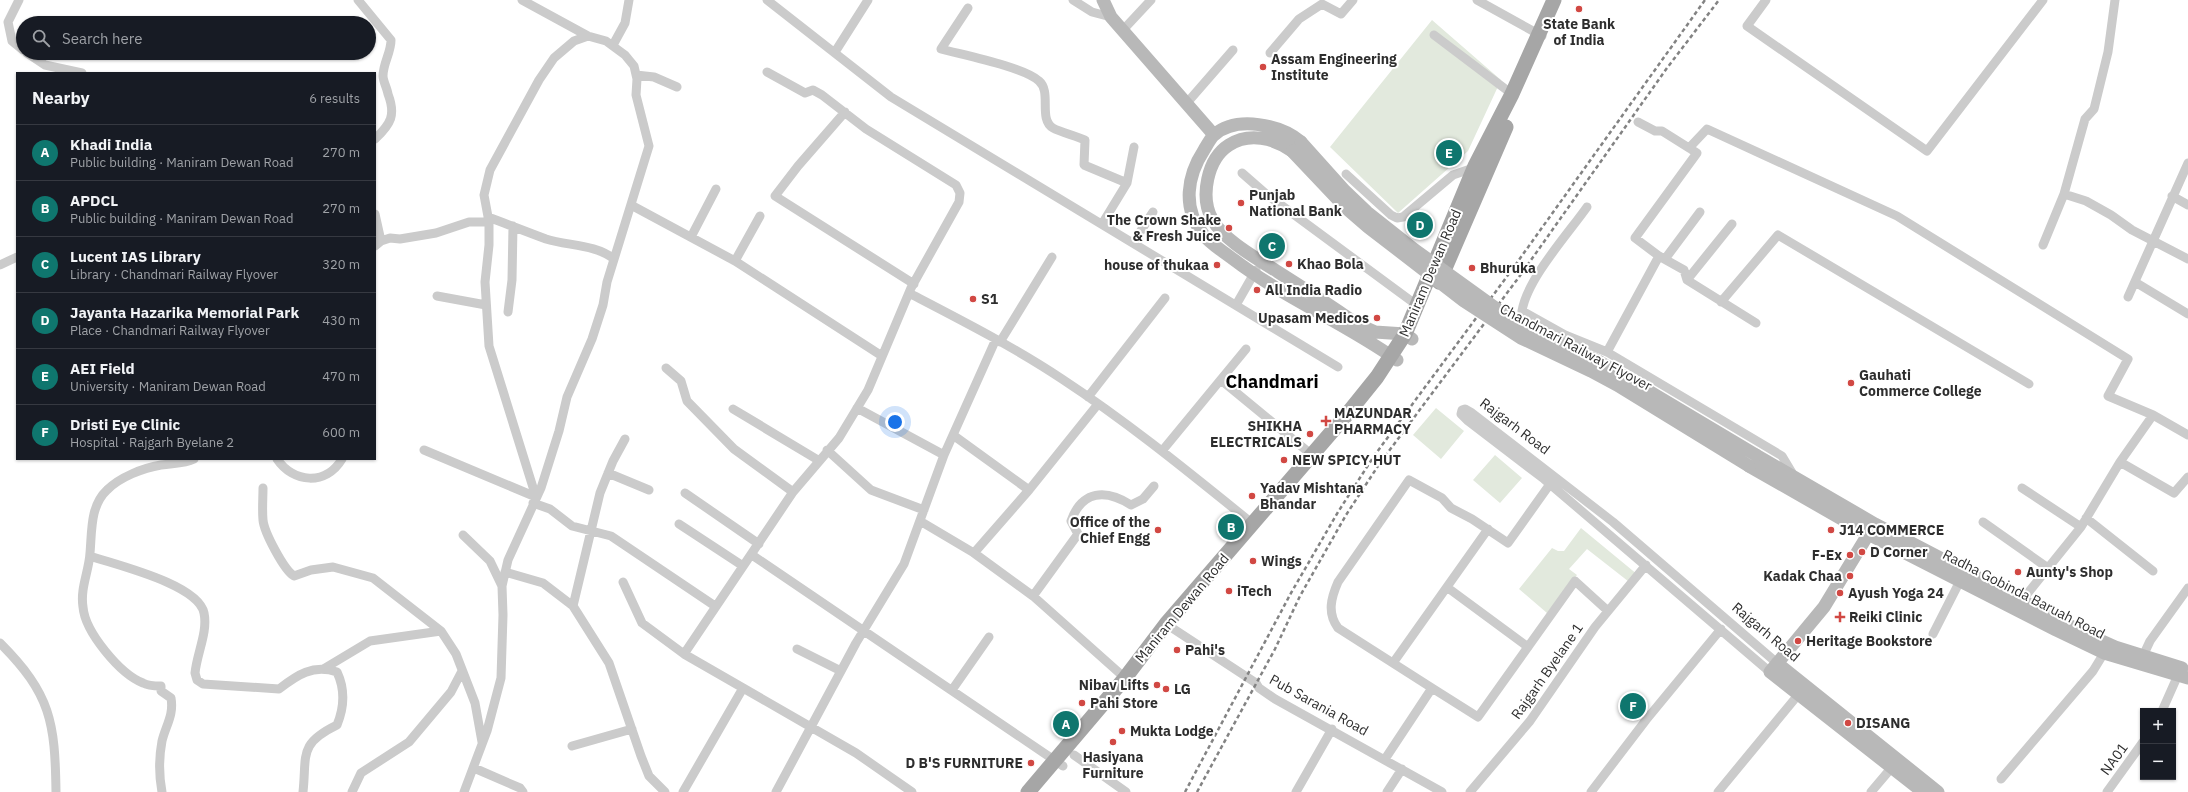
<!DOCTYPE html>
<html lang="en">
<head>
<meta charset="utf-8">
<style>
  :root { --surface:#171b24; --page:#242831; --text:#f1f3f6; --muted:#9ea1a6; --line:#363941; --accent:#0f766e }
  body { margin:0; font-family:"IBM Plex Sans",sans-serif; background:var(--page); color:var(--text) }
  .controls { position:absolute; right:12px; bottom:12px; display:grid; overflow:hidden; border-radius:0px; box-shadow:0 1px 3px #0004 }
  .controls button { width:36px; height:36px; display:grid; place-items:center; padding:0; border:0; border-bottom:1px solid var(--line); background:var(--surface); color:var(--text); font:20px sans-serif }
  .you { position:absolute; left:895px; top:422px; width:14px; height:14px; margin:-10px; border:3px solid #fff; border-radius:50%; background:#1a73e8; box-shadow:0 0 0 6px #1a73e833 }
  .badge { display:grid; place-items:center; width:26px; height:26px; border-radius:50%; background:var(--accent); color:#fff; font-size:13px; font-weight:700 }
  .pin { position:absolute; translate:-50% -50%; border:2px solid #fff; box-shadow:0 1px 4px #0006 }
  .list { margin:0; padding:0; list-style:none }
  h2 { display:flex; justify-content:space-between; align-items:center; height:52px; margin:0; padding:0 16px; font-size:17px }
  h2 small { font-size:13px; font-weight:400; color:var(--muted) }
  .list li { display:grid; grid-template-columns:26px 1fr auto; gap:12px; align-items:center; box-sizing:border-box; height:56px; padding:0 16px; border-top:1px solid var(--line) }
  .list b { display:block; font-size:15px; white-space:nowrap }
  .list p { margin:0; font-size:13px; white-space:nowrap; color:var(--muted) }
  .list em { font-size:13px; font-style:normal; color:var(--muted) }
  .icon { flex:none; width:22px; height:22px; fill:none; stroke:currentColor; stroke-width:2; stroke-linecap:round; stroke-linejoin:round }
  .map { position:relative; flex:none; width:2188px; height:792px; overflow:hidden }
  .search { position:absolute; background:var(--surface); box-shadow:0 1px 3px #0004; left:16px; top:16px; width:360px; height:44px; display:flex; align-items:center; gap:10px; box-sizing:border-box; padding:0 14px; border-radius:22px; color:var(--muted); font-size:15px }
  .panel { position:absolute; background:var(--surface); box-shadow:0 1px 3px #0004; left:16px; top:72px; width:360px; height:388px; border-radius:0px }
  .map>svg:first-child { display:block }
  .green { fill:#e2e9dd }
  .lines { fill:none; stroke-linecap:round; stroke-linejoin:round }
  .street { stroke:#cbcbcb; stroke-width:9 }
  .secondary { stroke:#b8b8b8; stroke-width:13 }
  .primary { stroke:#a6a6a6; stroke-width:15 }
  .rail { stroke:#838383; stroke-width:2.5; stroke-dasharray:4 3; stroke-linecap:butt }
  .secondary-bridge { stroke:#b8b8b8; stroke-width:13 }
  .poi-dot { fill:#d14843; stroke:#fff; stroke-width:1.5 }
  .labels { text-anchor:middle; stroke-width:4; stroke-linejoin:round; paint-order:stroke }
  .poi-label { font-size:14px; font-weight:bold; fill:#2e2e2e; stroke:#fff; text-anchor:start }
  .street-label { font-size:14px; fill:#2e2e2e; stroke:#fff }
  .district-label { font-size:18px; font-weight:bold; fill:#000; stroke:#fff }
</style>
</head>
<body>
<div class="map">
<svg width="2188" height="792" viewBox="0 0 2188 792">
  <rect width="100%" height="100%" fill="#fff"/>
  <!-- green -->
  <path class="green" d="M1432 20 1501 80 1468 151 1398 213 1330 147Z
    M1436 408 1464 431 1441 459 1413 435Z
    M1495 455 1522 478 1500 503 1473 480Z
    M1581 528 1638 575 1633 585 1587 549 1569 569 1577 575 1547 613 1519 589 1552 548 1558 551H1564Z"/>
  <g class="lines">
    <!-- street -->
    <path class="street" d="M19 0 8 22 12 41 23 50
      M358 0 391 40C391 53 383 63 383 76 383 81 387 88 388 94 396 115 391 124 375 139
      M767 0 891 97 1338 367
      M1073 0 1092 12 1111 17
      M1477 0 1542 36
      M1766 0 1747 26 1927 151 2043 0
      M968 8 941 49C963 55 1024 67 1039 81 1052 92 1038 119 1053 128 1060 132 1076 136 1085 140L1084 165 1127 183 1102 224
      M1123 30 1151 0
      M1434 35 1512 94
      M613 45 625 23 629 0
      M835 52 868 0
      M27 53 45 65 82 73
      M1270 53 1299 19 1322 4 1341 14 1353 0
      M636 75 654 77 677 87
      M1186 104 1233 50
      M845 112 798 166 775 196 914 284
      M1638 122 1655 131H1662L1697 153 1635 238 1659 256
      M1689 148 1707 129 1897 216 2128 359 2108 396 2153 415 2188 435
      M1242 173 1266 194 1418 306
      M1346 174 1391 215 1397 218 1403 217 1453 175 1476 167
      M1127 183 1134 147
      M2064 194 2086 201 2111 215 2132 230 2188 259
      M2172 196 2188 205
      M631 205 735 261 882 356
      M1587 207C1568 234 1527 279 1522 311L1565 335 1607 352 1782 456 1794 476
      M375 214 381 241
      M488 217C507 224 527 232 546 239 568 246 595 244 614 259
      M691 237 716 189
      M1133 243 1153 212
      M2043 245 2064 194 2085 119 2094 109 2108 52 2115 0
      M375 246 381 241 390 238 400 239 436 233 469 222H489
      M1665 259 1700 212
      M735 261 760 216
      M0 265 17 257
      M1687 280 1732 224
      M2135 282 2188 314
      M909 293C961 320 1014 347 1062 379 1129 423 1191 474 1253 524
      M437 296 486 305
      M2128 297 2188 163
      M1721 302 1778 235 2029 384
      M1236 305 1256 270
      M508 312 512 280 513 226
      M1000 342 1052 257
      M1607 352 1659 256 1684 270 1687 280 1756 323
      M666 368 681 381 687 401 734 449 793 492
      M1221 380 1312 455
      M1088 397 1165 298
      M857 408 944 455
      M733 409 818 460
      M953 435 1029 490 974 553 1033 596 1125 678
      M625 439 613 461 600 493 573 606 609 663 641 756 649 776 665 792
      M424 450 536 497 489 346 485 282 489 245V222L484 195 490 170 539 80 554 58 574 41 588 36
      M827 450 871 490 924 510
      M1162 451 1246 349
      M277 459C293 483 326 486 342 459
      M2120 462 2174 493 2188 477
      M608 473 649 490
      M263 488C263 498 262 509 263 520 264 532 284 570 294 576L311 570 333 567 373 578 441 631 456 654 475 703 482 742
      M2022 488 2081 527
      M1029 490 1098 404
      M685 493 759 544
      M533 503 550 509 572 526 611 536 715 606
      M2086 518 2153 571
      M920 521 974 553
      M1983 522 2048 568
      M679 524 743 566
      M463 535 490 561 502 586
      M752 555 1063 766
      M90 556C116 565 198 584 204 613 208 632 197 653 195 673L197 680 203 684 279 689C297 675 313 664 337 672 345 689 344 708 337 725 298 744 307 755 303 792
      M505 572 543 583 573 606
      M623 582 642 623 684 654 856 753 912 792
      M1448 588 1528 647
      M1033 596 1078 534 1071 521C1082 490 1106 489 1131 505L1143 499 1154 486
      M2019 604 2081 527 2120 462 2153 415
      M1166 624 1256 683 1259 688 1275 699 1442 792
      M1933 634 1960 581
      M0 643C51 694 55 722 56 792
      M797 649 841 671
      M684 654 793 492 839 438 868 390 911 288 959 202 960 193 956 185 866 129 822 95 813 90 805 93 767 72
      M2143 656 2150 641 2188 588
      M1393 663 1488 529
      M325 668 370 641 441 631
      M1770 672 1544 479 1468 421 1461 414 1462 410 1465 409 1472 413 1613 522 1777 663
      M1432 688 1478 717 1575 581 1608 611
      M952 690 989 637
      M2162 711 2178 675
      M572 746 632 729
      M1074 755 1126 792
      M1385 759 1432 688 1338 628C1327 613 1331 598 1338 582L1409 480 1442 498 1451 508 1472 519 1508 543 1550 484
      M474 768 520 788 523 792
      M2001 779 2093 671 2104 653
      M162 792C159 776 159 757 162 741 166 725 174 715 171 698L161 691V686C154 686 148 686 143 683 120 674 85 632 83 607 80 588 89 571 90 553 92 531 90 506 107 490 120 477 143 468 161 465 173 463 184 464 194 459
      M352 792 361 773 409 742 451 692 462 671
      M464 792 487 731 501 678 503 615 502 586 508 560 541 488 559 431 567 397 592 339 603 305 607 282 649 146 636 95 637 79 634 66 625 55 606 41 588 36 522 0
      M683 792 743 688
      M776 792 856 643 904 564 944 455 996 339
      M1296 792 1332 729
      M1387 792 1402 769
      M1470 792 1530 721 1595 627 1646 565
      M1591 792 1646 720 1721 629
      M1718 792 1798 695
      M1871 792 1893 766
      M2107 792 2143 742"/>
    <!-- secondary -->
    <path class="secondary" d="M1103 0 1111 17 1214 135
      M1301 142C1281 125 1237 115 1214 135 1210 139 1207 145 1204 150 1187 176 1182 208 1203 234 1210 244 1223 251 1233 259 1284 298 1345 323 1397 360
      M1292 151C1274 138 1249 132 1229 145 1207 159 1200 197 1212 219 1224 241 1258 259 1278 272 1305 289 1331 306 1357 324L1375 332 1405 334 1412 339
      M1756 455 1875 524 2084 633 2115 647 2182 668
      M1749 466 1868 534 2056 630 2104 653 2188 678
      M1872 528 1824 607 1770 672 1923 792
      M1777 663 1938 792"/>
    <!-- primary -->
    <path class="primary" d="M1439 282 1506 127
      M1028 792 1125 678 1166 624 1348 413 1377 377 1405 334 1475 166 1512 94 1554 0"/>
    <!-- rail -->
    <path class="rail" d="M1185 792 1291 593 1338 512 1374 456 1511 271 1705 0
      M1197 792 1275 649 1300 596 1346 515 1380 463 1519 277 1667 68 1719 0"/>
    <!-- secondary-bridge -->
    <path class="secondary-bridge" d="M1301 142 1345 191 1367 212 1415 250 1508 317 1538 333 1600 362 1756 455
      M1292 151 1346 208 1368 227 1464 301 1521 338 1591 371 1617 385 1749 466"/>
  </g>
  <!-- markers -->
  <g class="poi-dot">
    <circle cx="1579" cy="9" r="4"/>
    <circle cx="1263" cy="67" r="4"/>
    <circle cx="1241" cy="203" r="4"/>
    <circle cx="1229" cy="228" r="4"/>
    <circle cx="1289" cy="264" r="4"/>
    <circle cx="1217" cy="265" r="4"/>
    <circle cx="1472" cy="268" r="4"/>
    <circle cx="1257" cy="290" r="4"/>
    <circle cx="973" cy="299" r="4"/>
    <circle cx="1377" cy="318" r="4"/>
    <circle cx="1851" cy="383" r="4"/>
    <path d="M1324 415h4v4h4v4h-4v4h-4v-4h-4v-4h4z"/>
    <circle cx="1310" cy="434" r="4"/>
    <circle cx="1284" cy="460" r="4"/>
    <circle cx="1252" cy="496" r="4"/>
    <circle cx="1158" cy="530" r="4"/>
    <circle cx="1831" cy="530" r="4"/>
    <circle cx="1862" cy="552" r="4"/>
    <circle cx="1850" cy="555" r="4"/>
    <circle cx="1253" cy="561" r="4"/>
    <circle cx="2018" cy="572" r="4"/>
    <circle cx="1850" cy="576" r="4"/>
    <circle cx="1229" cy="591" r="4"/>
    <circle cx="1840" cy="593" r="4"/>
    <path d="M1838 611h4v4h4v4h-4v4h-4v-4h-4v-4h4z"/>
    <circle cx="1798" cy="641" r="4"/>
    <circle cx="1177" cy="650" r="4"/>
    <circle cx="1157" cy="685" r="4"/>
    <circle cx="1166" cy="689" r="4"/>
    <circle cx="1082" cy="703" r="4"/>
    <circle cx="1848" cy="723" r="4"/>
    <circle cx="1122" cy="731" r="4"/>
    <circle cx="1113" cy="742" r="4"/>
    <circle cx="1031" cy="763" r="4"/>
  </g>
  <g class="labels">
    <!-- poi labels -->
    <g class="poi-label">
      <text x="1579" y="29" text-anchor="middle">State Bank<tspan x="1579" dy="16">of India</tspan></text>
      <text x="1271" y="64">Assam Engineering<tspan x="1271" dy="16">Institute</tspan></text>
      <text x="1249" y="200">Punjab<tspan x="1249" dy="16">National Bank</tspan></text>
      <text x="1221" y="225" text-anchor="end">The Crown Shake<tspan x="1221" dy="16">&amp; Fresh Juice</tspan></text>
      <text x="1297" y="269">Khao Bola</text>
      <text x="1209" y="270" text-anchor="end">house of thukaa</text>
      <text x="1480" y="273">Bhuruka</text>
      <text x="1265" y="295">All India Radio</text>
      <text x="981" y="304">S1</text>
      <text x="1369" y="323" text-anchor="end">Upasam Medicos</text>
      <text x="1859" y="380">Gauhati<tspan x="1859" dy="16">Commerce College</tspan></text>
      <text x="1334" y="418">MAZUNDAR<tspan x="1334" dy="16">PHARMACY</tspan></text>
      <text x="1302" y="431" text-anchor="end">SHIKHA<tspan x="1302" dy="16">ELECTRICALS</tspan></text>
      <text x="1292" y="465">NEW SPICY HUT</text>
      <text x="1260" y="493">Yadav Mishtana<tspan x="1260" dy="16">Bhandar</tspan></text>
      <text x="1150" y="527" text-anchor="end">Office of the<tspan x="1150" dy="16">Chief Engg</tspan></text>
      <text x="1839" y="535">J14 COMMERCE</text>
      <text x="1870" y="557">D Corner</text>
      <text x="1842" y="560" text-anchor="end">F-Ex</text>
      <text x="1261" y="566">Wings</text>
      <text x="2026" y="577">Aunty's Shop</text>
      <text x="1842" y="581" text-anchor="end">Kadak Chaa</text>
      <text x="1237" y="596">iTech</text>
      <text x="1848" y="598">Ayush Yoga 24</text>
      <text x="1849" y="622">Reiki Clinic</text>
      <text x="1806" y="646">Heritage Bookstore</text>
      <text x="1185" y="655">Pahi's</text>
      <text x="1149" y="690" text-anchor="end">Nibav Lifts</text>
      <text x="1174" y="694">LG</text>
      <text x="1090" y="708">Pahi Store</text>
      <text x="1856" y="728">DISANG</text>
      <text x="1130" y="736">Mukta Lodge</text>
      <text x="1113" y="762" text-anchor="middle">Hasiyana<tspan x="1113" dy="16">Furniture</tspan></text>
      <text x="1023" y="768" text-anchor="end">D B'S FURNITURE</text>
    </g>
    <!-- street labels -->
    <g class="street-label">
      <text transform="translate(1430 273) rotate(-67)" y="5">Maniram Dewan Road</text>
      <text transform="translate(1576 347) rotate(28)" y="5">Chandmari Railway Flyover</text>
      <text transform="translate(1515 426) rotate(37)" y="5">Rajgarh Road</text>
      <text transform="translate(2024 594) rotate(27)" y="5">Radha Gobinda Baruah Road</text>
      <text transform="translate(1182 608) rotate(-50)" y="5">Maniram Dewan Road</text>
      <text transform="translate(1766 632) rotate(40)" y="5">Rajgarh Road</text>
      <text transform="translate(1547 671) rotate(-55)" y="5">Rajgarh Byelane 1</text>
      <text transform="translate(1319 705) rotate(29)" y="5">Pub Sarania Road</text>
      <text transform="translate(2114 759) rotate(-54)" y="5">NA01</text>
    </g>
    <!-- district labels -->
    <g class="district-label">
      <text x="1272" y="388">Chandmari</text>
    </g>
  </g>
</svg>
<div class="controls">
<button>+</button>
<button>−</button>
</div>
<div class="you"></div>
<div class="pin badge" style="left:1066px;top:724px">A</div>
<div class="pin badge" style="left:1231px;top:527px">B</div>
<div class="pin badge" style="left:1272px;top:246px">C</div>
<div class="pin badge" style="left:1420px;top:225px">D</div>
<div class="pin badge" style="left:1449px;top:153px">E</div>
<div class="pin badge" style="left:1633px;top:706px">F</div>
<div class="search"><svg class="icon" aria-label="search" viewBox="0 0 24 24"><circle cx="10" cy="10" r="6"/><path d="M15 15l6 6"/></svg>Search here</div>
<section class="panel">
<h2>Nearby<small>6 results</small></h2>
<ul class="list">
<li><span class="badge">A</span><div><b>Khadi India</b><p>Public building · Maniram Dewan Road</p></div><em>270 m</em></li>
<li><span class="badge">B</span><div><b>APDCL</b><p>Public building · Maniram Dewan Road</p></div><em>270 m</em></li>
<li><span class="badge">C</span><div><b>Lucent IAS Library</b><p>Library · Chandmari Railway Flyover</p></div><em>320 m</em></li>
<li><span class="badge">D</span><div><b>Jayanta Hazarika Memorial Park</b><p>Place · Chandmari Railway Flyover</p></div><em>430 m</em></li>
<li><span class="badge">E</span><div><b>AEI Field</b><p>University · Maniram Dewan Road</p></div><em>470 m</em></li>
<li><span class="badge">F</span><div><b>Dristi Eye Clinic</b><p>Hospital · Rajgarh Byelane 2</p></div><em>600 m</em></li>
</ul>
</section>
</div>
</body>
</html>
